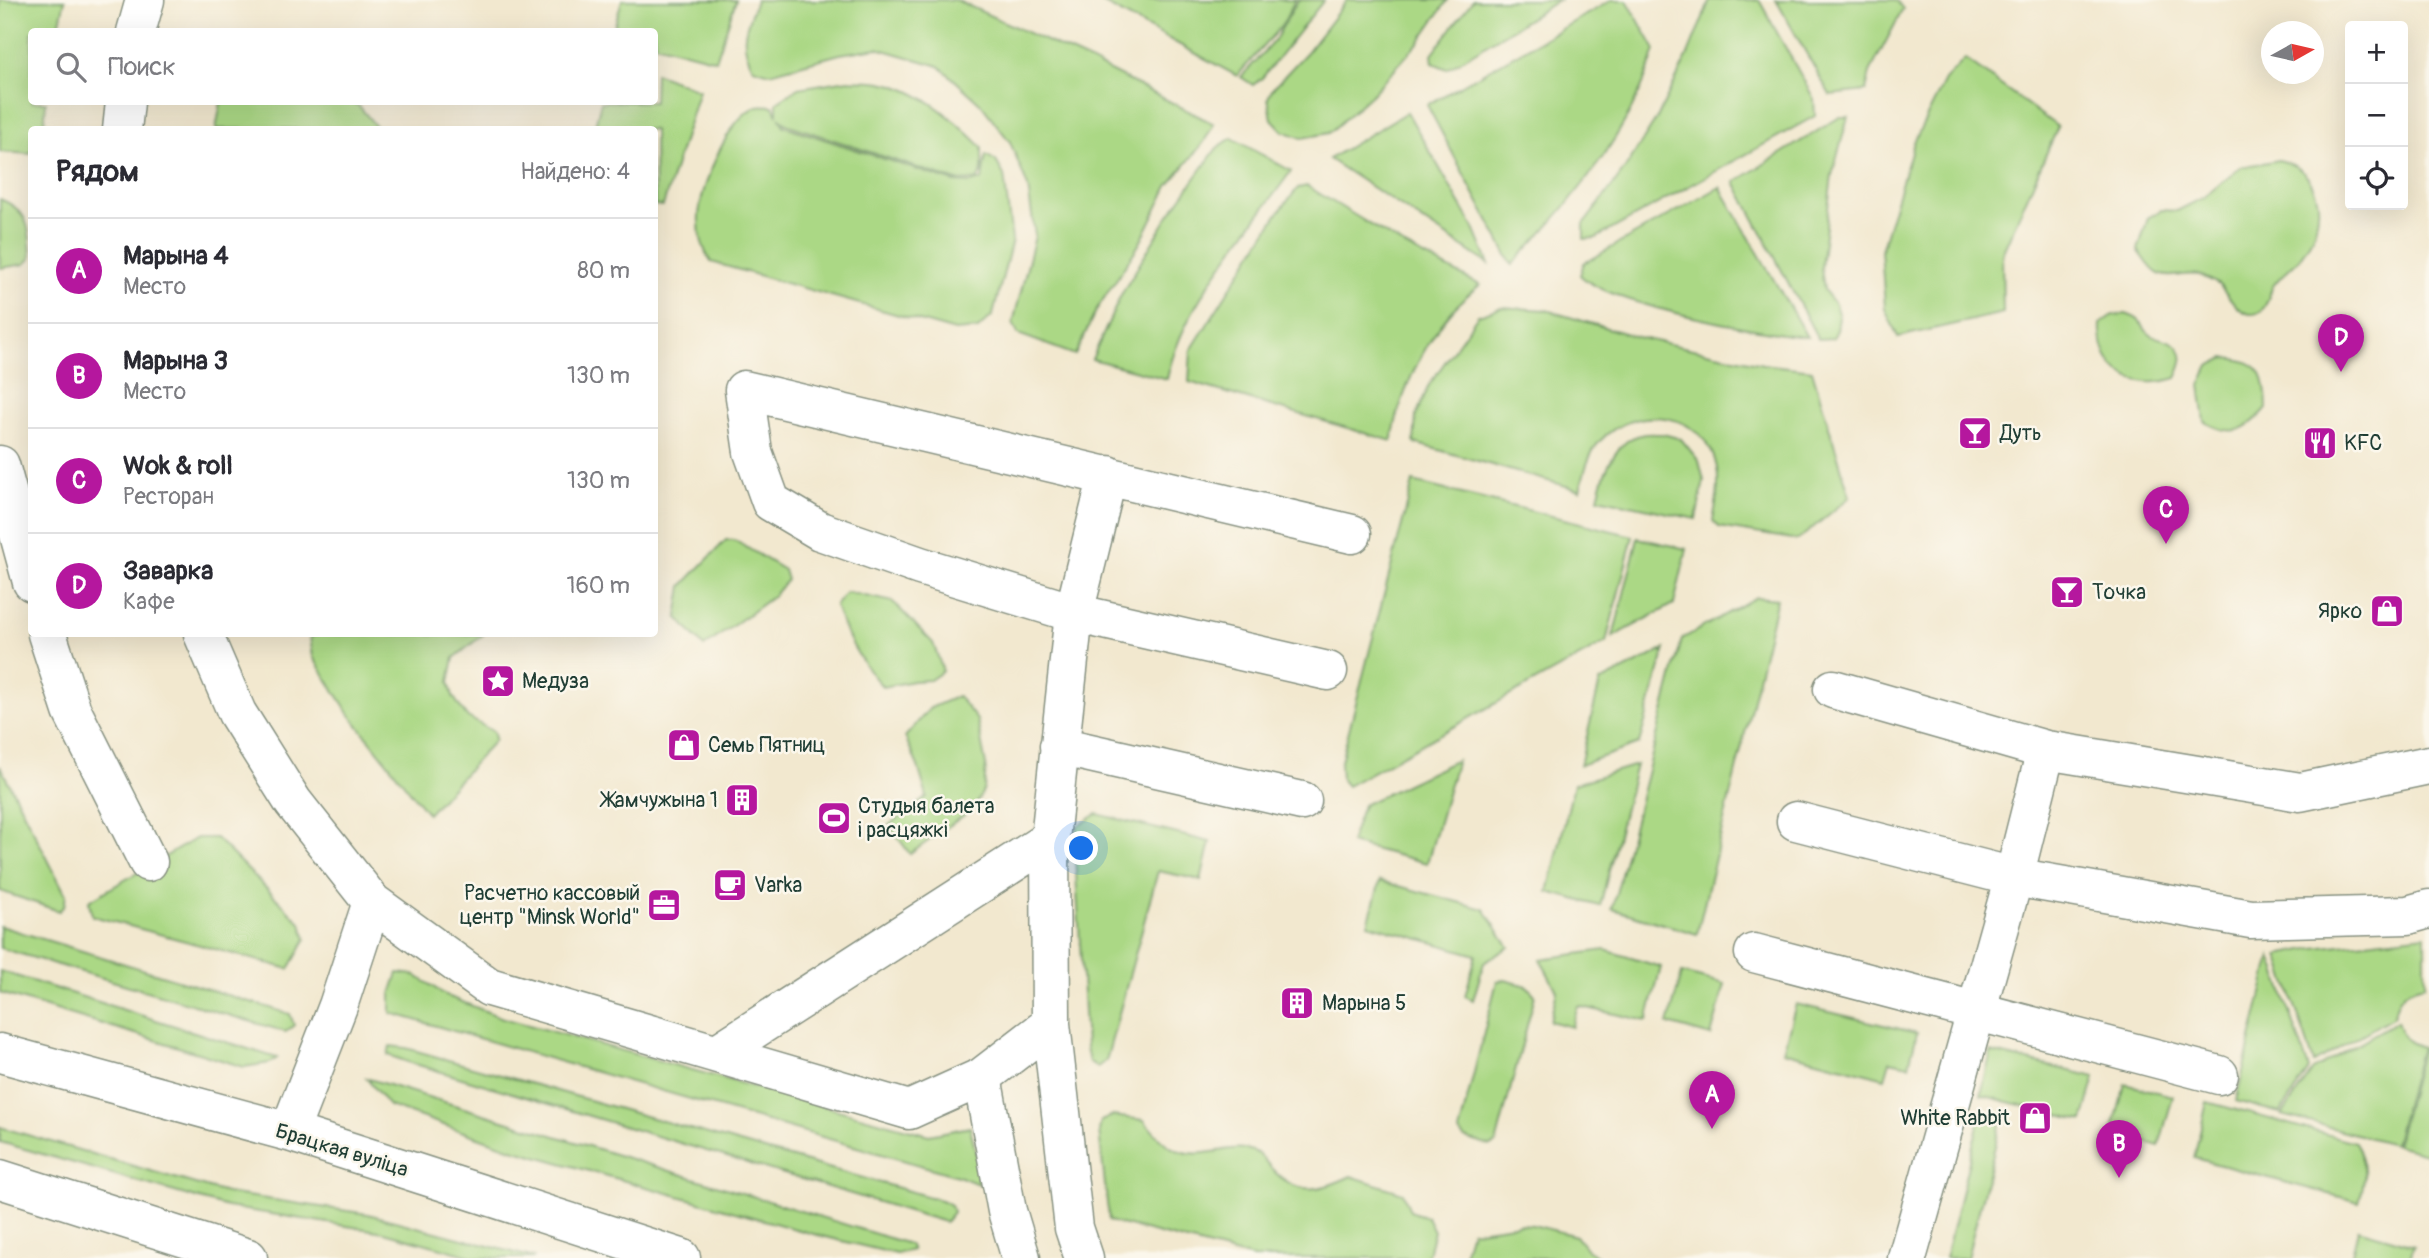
<!DOCTYPE html>
<html lang="ru">
<head>
<meta charset="utf-8">
<style>
  :root { --surface:#fff; --page:#f7f7f7; --text:#2b2b33; --muted:#7c7c81; --line:#e1e1e2; --accent:#b5179e }
  body { margin:0; font-family:Pangolin,sans-serif; background:var(--page); color:var(--text) }
  .controls { position:absolute; right:21px; top:21px; display:grid; overflow:hidden; border-radius:7px; box-shadow:0 7px 28px #0002 }
  .controls button { width:63px; height:63px; display:grid; place-items:center; padding:0; border:0; border-bottom:2px solid var(--line); background:var(--surface); color:var(--text); font:35px sans-serif }
  .compass { position:absolute; left:2261px; top:21px; width:63px; height:63px; border-radius:50%; background:var(--surface); box-shadow:0 7px 28px #0002; rotate:82deg }
  .you { position:absolute; left:1082px; top:849px; width:24px; height:24px; margin:-18px; border:5px solid #fff; border-radius:50%; background:#1a73e8; box-shadow:0 0 0 10px #1a73e833 }
  .badge { display:grid; place-items:center; width:46px; height:46px; border-radius:50%; background:var(--accent); color:#fff; font-size:23px; font-weight:700 }
  .pin { position:absolute; translate:-50% -58px; filter:drop-shadow(0 2px 4px #0008) }
  .pin::after { content:''; position:absolute; top:37px; width:24px; height:21px; background:inherit; clip-path:polygon(0 0,100% 0,50% 100%) }
  .list { margin:0; padding:0; list-style:none }
  h2 { display:flex; justify-content:space-between; align-items:center; height:91px; margin:0; padding:0 28px; font-size:30px }
  h2 small { font-size:23px; font-weight:400; color:var(--muted) }
  .list li { display:grid; grid-template-columns:46px 1fr auto; gap:21px; align-items:center; box-sizing:border-box; height:105px; padding:0 28px; border-top:2px solid var(--line) }
  .list b { display:block; font-size:26px; white-space:nowrap }
  .list p { margin:0; font-size:23px; white-space:nowrap; color:var(--muted) }
  .list em { font-size:23px; font-style:normal; color:var(--muted) }
  .icon { flex:none; width:38px; height:38px; fill:none; stroke:currentColor; stroke-width:2; stroke-linecap:round; stroke-linejoin:round }
  .map { position:relative; flex:none; width:2429px; height:1258px; overflow:hidden }
  .search { position:absolute; background:var(--surface); box-shadow:0 7px 28px #0002; left:28px; top:28px; width:630px; height:77px; display:flex; align-items:center; gap:18px; box-sizing:border-box; padding:0 24px; border-radius:7px; color:var(--muted); font-size:26px }
  .panel { position:absolute; background:var(--surface); box-shadow:0 7px 28px #0002; left:28px; top:126px; width:630px; height:511px; border-radius:7px }
  .map>svg:first-child { display:block }
  .green { fill:#abd885; stroke:#658a5c; stroke-width:2 }
  .lines { fill:none; stroke-linecap:round; stroke-linejoin:round }
  .minor-casing { stroke:#889282; stroke-width:41 }
  .minor { stroke:#fff; stroke-width:38 }
  .labels { text-anchor:middle; stroke-width:5; stroke-linejoin:round; paint-order:stroke }
  .poi-label { font-size:21px; fill:#1f3d34; stroke:#fbf7ec; text-anchor:start }
  .street-label { font-size:21px; fill:#1f3d34; stroke:#fbf7ec }
</style>
</head>
<body>
<div class="map">
<svg width="2429" height="1258" viewBox="0 0 2429 1258">
  <rect width="100%" height="100%" fill="#fbf7ec"/>
  <filter id="ink" filterUnits="userSpaceOnUse"><feTurbulence type="fractalNoise" baseFrequency=".0143" numOctaves="2"/><feDisplacementMap in="SourceGraphic" scale="14" xChannelSelector="R" yChannelSelector="G"/><feConvolveMatrix kernelMatrix="1 2 1 2 8 2 1 2 1" color-interpolation-filters="sRGB"/></filter>
  <filter id="wash" filterUnits="userSpaceOnUse"><feTurbulence type="fractalNoise" baseFrequency=".00686" numOctaves="4" result="noise"/><feDisplacementMap in="SourceGraphic" scale="28" xChannelSelector="R" yChannelSelector="G"/><feGaussianBlur stdDeviation="1.57" result="paint"/><feColorMatrix in="noise" values="0 0 0 0 0 0 0 0 0 0 0 0 0 0 0 0 0 1.4 0 .05"/><feComposite in="paint" operator="in"/></filter>
  <g filter="url(#wash)">
    <rect width="100%" height="100%" fill="#f2e8cf"/>
    <!-- green -->
    <path class="green" d="M0 0H65L58 31 32 32V102H46L44 129 32 130 31 154 0 152Z
      M622 0H736L716 60 655 44 654 32 613 31Z
      M756 0H956L1090 61 1214 124 1204 142 1168 186 1140 243 1097 309 1075 355 1018 334 1013 323 1035 236 1028 187 1010 142 980 103 939 66 877 48 840 54 770 73 753 68C738 40 746 28 756 0Z
      M1097 0H1295L1283 24 1237 76Z
      M1298 0H1324L1262 78 1253 85 1241 77 1275 40Z
      M1347 0H1448L1419 42 1372 94 1329 133 1302 138 1283 131 1272 119 1268 98 1273 88 1307 52Z
      M1473 0H1559L1447 69 1433 63 1432 54Z
      M1612 0H1627L1655 50C1631 133 1571 204 1512 265L1427 105Z
      M1710 0H1759L1814 99 1815 116 1596 238 1584 239V224L1622 173 1657 118 1687 57Z
      M1776 0H1896L1903 9 1870 72 1866 91 1830 95Z
      M1965 59 2058 127 2002 254 2003 313 1898 337 1885 309 1881 250 1914 142 1945 80Z
      M655 73 699 90 663 206 655 205 654 130 594 129 601 102H654Z
      M848 80C859 81 870 80 881 82 921 89 954 119 982 147V170L977 180 957 181 786 124 779 117 784 126 954 182 971 183 982 180 986 155 996 161 1004 175 1012 240 993 315 978 329 955 331 711 262C702 248 698 232 699 215 701 186 728 117 757 106 761 105 769 106 773 106L777 115V102L798 88Z
      M221 102H351L360 107 378 129H216Z
      M1407 112 1473 226 1489 264 1329 159Z
      M1840 117H1848L1832 175 1821 268 1824 290 1835 304 1839 317 1837 330 1833 338 1818 339 1735 182Z
      M1232 138 1291 171C1247 234 1183 302 1167 379L1092 359 1121 295 1169 215 1217 148Z
      M2279 160C2297 165 2306 171 2314 189 2325 213 2313 244 2295 263 2288 270 2279 277 2273 286 2268 295 2267 314 2252 314 2238 314 2229 295 2220 286 2216 282 2208 279 2202 276 2189 271 2171 280 2159 274 2150 270 2144 257 2138 250L2148 218 2161 210 2177 211 2203 198 2241 167Z
      M1307 186 1405 246 1480 285C1434 319 1401 385 1392 441L1189 382 1191 350 1278 213 1298 188Z
      M1720 187 1807 337C1762 333 1609 305 1580 275L1584 263Z
      M0 199C30 211 29 228 31 258L25 264 0 268Z
      M1502 307 1546 310 1641 338 1763 364 1812 370 1850 497 1798 540 1719 527 1713 521C1716 504 1720 486 1717 468 1706 411 1636 402 1600 441 1588 454 1584 474 1580 490L1414 443 1416 416 1429 385 1478 315Z
      M2126 314C2147 321 2139 327 2151 335 2158 339 2167 339 2173 343 2188 352 2182 366 2176 378 2134 392 2098 370 2101 324L2113 315Z
      M2225 358C2261 360 2266 374 2267 408 2247 431 2233 438 2205 422L2200 385 2209 366Z
      M1663 434 1681 439 1699 461 1704 481 1696 519 1598 498C1603 475 1613 442 1640 435 1647 433 1656 434 1663 434Z
      M1413 482 1633 536 1606 642 1347 786 1341 779 1340 765Z
      M1638 538 1687 549 1674 604 1613 637Z
      M726 540H734L784 570 787 580 772 597 704 647 677 617 682 586Z
      M846 592 893 602 933 643 943 671 930 680 913 681 883 687C860 663 846 636 835 606Z
      M1756 597 1777 599 1697 934 1612 909 1682 639Z
      M318 634H484L454 658 449 682 453 696 466 716 494 732 495 740 428 814 350 715 313 657 310 637Z
      M1665 649 1639 744 1580 765 1600 682Z
      M958 696 977 720 986 765 984 789 974 808 910 854 889 825 927 797 918 766 905 737 930 708Z
      M1457 760 1427 863 1350 843 1363 805Z
      M1636 765 1600 906 1548 892 1574 784Z
      M0 766 66 895 64 906 59 911 0 891Z
      M1097 814 1210 842 1201 880 1158 871 1106 1061 1097 1067 1089 1063 1086 1047 1074 838 1078 826Z
      M197 838H216L301 923 306 939 289 969 92 916 89 901Z
      M1380 881 1484 909 1509 947 1484 963 1473 1000 1465 996 1476 955 1368 924Z
      M0 926 290 1014 294 1025 286 1032 0 948Z
      M2425 935V985C2405 988 2397 997 2394 1016L2314 1063 2278 955 2314 948Z
      M1605 950 1661 967 1647 1021 1578 1006 1572 1027 1550 1021 1557 991 1540 959Z
      M2271 956 2309 1069 2280 1113 2236 1101Z
      M0 971 277 1058 270 1063 244 1067 0 993Z
      M398 973 415 975 447 996 503 1018 929 1135 970 1127 977 1158 978 1184 961 1177 391 1013V994Z
      M1682 973 1725 984 1711 1036 1668 1024Z
      M1505 980 1527 986 1535 995 1496 1144 1490 1146 1464 1138 1459 1132 1497 981Z
      M1796 1004 1917 1033 1909 1065 1890 1061 1885 1078 1783 1051Z
      M2397 1021C2401 1035 2407 1043 2421 1047L2394 1144 2282 1115 2313 1070Z
      M390 1046 406 1048 944 1201 951 1205 953 1212 945 1222 408 1062 388 1055Z
      M2422 1048H2429V1154L2396 1145Z
      M1991 1052 2095 1077 2083 1121 1981 1095Z
      M366 1078 909 1244 912 1250 896 1254 817 1235 515 1150 389 1106Z
      M2125 1084 2173 1096 2159 1146 2112 1133Z
      M2207 1102 2355 1142C2367 1165 2366 1178 2359 1202L2194 1158Z
      M1981 1113 2002 1118 1967 1258H1945Z
      M1112 1116 1144 1120C1164 1146 1177 1158 1212 1152 1222 1151 1234 1147 1244 1149 1263 1152 1261 1158 1273 1170 1298 1197 1322 1190 1351 1176L1403 1193 1410 1211 1427 1217 1434 1231 1427 1258H1253L1109 1221 1099 1131 1101 1121Z
      M0 1127 226 1193 368 1214 535 1258H477L384 1232 227 1207 0 1142Z
      M1520 1224 1533 1225 1576 1236 1588 1251 1600 1258H1463L1471 1231Z
      M2358 1229 2414 1245 2410 1258H2351Z"/>
  </g>
  <g filter="url(#ink)">
    <g class="lines">
      <!-- minor casing -->
      <g class="minor-casing">
        <path id="minor" d="M136 32 145 0
          M122 130 125 102
          M0 465 32 582
          M47 634 72 711 148 862
          M203 634 237 713 293 802 372 902 489 987 909 1110 982 1077 1051 1024
          M1328 671 1074 613 920 566 820 531 771 502 753 452 744 390 1352 534
          M1833 689 2046 750 2300 792 2429 765
          M1059 746 1302 801
          M1796 821 2014 877 2046 750
          M1754 953 2219 1075
          M719 1052 1050 839
          M0 1053 289 1132 681 1258
          M982 1077 1007 1211 1021 1258
          M289 1132 338 1006 372 902
          M0 1179 248 1258
          M1084 1258 1074 1228 1051 1024 1050 839 1074 613 1108 475
          M1907 1258 2014 877 2251 919 2408 915 2429 909"/>
      </g>
      <!-- minor -->
      <use href="#minor" class="minor"/>
    </g>
  </g>
  <!-- icons -->
  <defs>
    <g id="bar-square" transform="scale(1.75)"><rect x="-9" y="-9" width="18" height="18" rx="4" fill="#b5179e" stroke="#fbf7ec"/><path d="M-6-5H6L.8 .8V4.5H3.5V6h-7V4.5H-.8V.8Z" fill="#fff"/></g>
    <g id="restaurant-square" transform="scale(1.75)"><rect x="-9" y="-9" width="18" height="18" rx="4" fill="#b5179e" stroke="#fbf7ec"/><path d="M-5-6h1v4h1v-4h1v4h1v-4h1v5L-1.5 .5V6h-2V.5L-5-1ZM5-6V6H3V1.5H1.5Q1.5-4 5-6Z" fill="#fff"/></g>
    <g id="shop-square" transform="scale(1.75)"><rect x="-9" y="-9" width="18" height="18" rx="4" fill="#b5179e" stroke="#fbf7ec"/><path d="M-5-2.5h2.3a2.7 3.5 0 0 1 5.4 0H5L5.5 6h-11ZM-1.5-2.5h3a1.5 2.3 0 0 0-3 0Z" fill="#fff"/></g>
    <g id="sight-square" transform="scale(1.75)"><rect x="-9" y="-9" width="18" height="18" rx="4" fill="#b5179e" stroke="#fbf7ec"/><path d="M0-6L1.8-2.2L6-1.7L2.9 1.2L3.7 5.4L0 3.3L-3.7 5.4L-2.9 1.2L-6-1.7L-1.8-2.2Z" fill="#fff"/></g>
    <g id="building-square" transform="scale(1.75)"><rect x="-9" y="-9" width="18" height="18" rx="4" fill="#b5179e" stroke="#fbf7ec"/><path d="M-4-6H4V6H1V3H-1V6H-4ZM-2.5-4.3h1.7v1.8h-1.7ZM.8-4.3h1.7v1.8H.8ZM-2.5-1h1.7V.8h-1.7ZM.8-1h1.7V.8H.8Z" fill="#fff"/></g>
    <g id="stadium-square" transform="scale(1.75)"><rect x="-9" y="-9" width="18" height="18" rx="4" fill="#b5179e" stroke="#fbf7ec"/><path d="M0-5a6.5 5 0 1 0 0 10a6.5 5 0 1 0 0-10ZM-3.5-1.8h7v3.6h-7Z" fill="#fff"/></g>
    <g id="cafe-square" transform="scale(1.75)"><rect x="-9" y="-9" width="18" height="18" rx="4" fill="#b5179e" stroke="#fbf7ec"/><path d="M-5.5-4.5H6V0H3Q3 3.5 0 3.5H-2.5Q-5.5 3.5-5.5 0ZM3-3.2v2h1.7v-2ZM-6 4.5H4V6H-6Z" fill="#fff"/></g>
    <g id="office-square" transform="scale(1.75)"><rect x="-9" y="-9" width="18" height="18" rx="4" fill="#b5179e" stroke="#fbf7ec"/><path d="M-6-3h4V-5.5h4V-3h4V5H-6ZM-1-4.5V-3h2v-1.5ZM-6 0V1H6V0Z" fill="#fff"/></g>
  </defs>
  <g fill-rule="evenodd">
    <use href="#bar-square" x="1975" y="433"/>
    <use href="#restaurant-square" x="2320" y="443"/>
    <use href="#bar-square" x="2067" y="592"/>
    <use href="#shop-square" x="2387" y="611"/>
    <use href="#sight-square" x="498" y="681"/>
    <use href="#shop-square" x="684" y="745"/>
    <use href="#building-square" x="742" y="800"/>
    <use href="#stadium-square" x="834" y="818"/>
    <use href="#cafe-square" x="730" y="885"/>
    <use href="#office-square" x="664" y="905"/>
    <use href="#building-square" x="1297" y="1003"/>
    <use href="#shop-square" x="2035" y="1118"/>
  </g>
  <g class="labels">
    <!-- poi labels -->
    <g class="poi-label">
      <text x="2000" y="440">Дуть</text>
      <text x="2344" y="450">KFC</text>
      <text x="2092" y="599">Точка</text>
      <text x="2362" y="618" text-anchor="end">Ярко</text>
      <text x="522" y="688">Медуза</text>
      <text x="708" y="752">Семь Пятниц</text>
      <text x="718" y="807" text-anchor="end">Жамчужына 1</text>
      <text x="858" y="813">Студыя балета<tspan x="858" dy="24">і расцяжкі</tspan></text>
      <text x="754" y="892">Varka</text>
      <text x="640" y="900" text-anchor="end">Расчетно кассовый<tspan x="640" dy="24">центр "Minsk World"</tspan></text>
      <text x="1322" y="1010">Марына 5</text>
      <text x="2010" y="1125" text-anchor="end">White Rabbit</text>
    </g>
    <!-- street labels -->
    <g class="street-label">
      <text transform="translate(342 1150) rotate(17)" y="7">Брацкая вуліца</text>
    </g>
  </g>
</svg>
<div class="controls">
<button>+</button>
<button>−</button>
<button><svg class="icon" aria-label="locate" viewBox="0 0 24 24"><circle cx="12" cy="12" r="6"/><path d="M12 2v4M12 18v4M2 12h4M18 12h4"/></svg></button>
</div>
<svg class="compass" viewBox="-18 -18 36 36"><path d="M0-13l5 13h-10z" fill="#e53935"/><path d="M0 13l5-13h-10z" fill="#7c7c81"/></svg>
<div class="you"></div>
<div class="pin badge" style="left:1712px;top:1129px">A</div>
<div class="pin badge" style="left:2119px;top:1178px">B</div>
<div class="pin badge" style="left:2166px;top:544px">C</div>
<div class="pin badge" style="left:2341px;top:372px">D</div>
<div class="search"><svg class="icon" aria-label="search" viewBox="0 0 24 24"><circle cx="10" cy="10" r="6"/><path d="M15 15l6 6"/></svg>Поиск</div>
<section class="panel">
<h2>Рядом<small>Найдено: 4</small></h2>
<ul class="list">
<li><span class="badge">A</span><div><b>Марына 4</b><p>Место</p></div><em>80 m</em></li>
<li><span class="badge">B</span><div><b>Марына 3</b><p>Место</p></div><em>130 m</em></li>
<li><span class="badge">C</span><div><b>Wok &amp; roll</b><p>Ресторан</p></div><em>130 m</em></li>
<li><span class="badge">D</span><div><b>Заварка</b><p>Кафе</p></div><em>160 m</em></li>
</ul>
</section>
</div>
</body>
</html>
